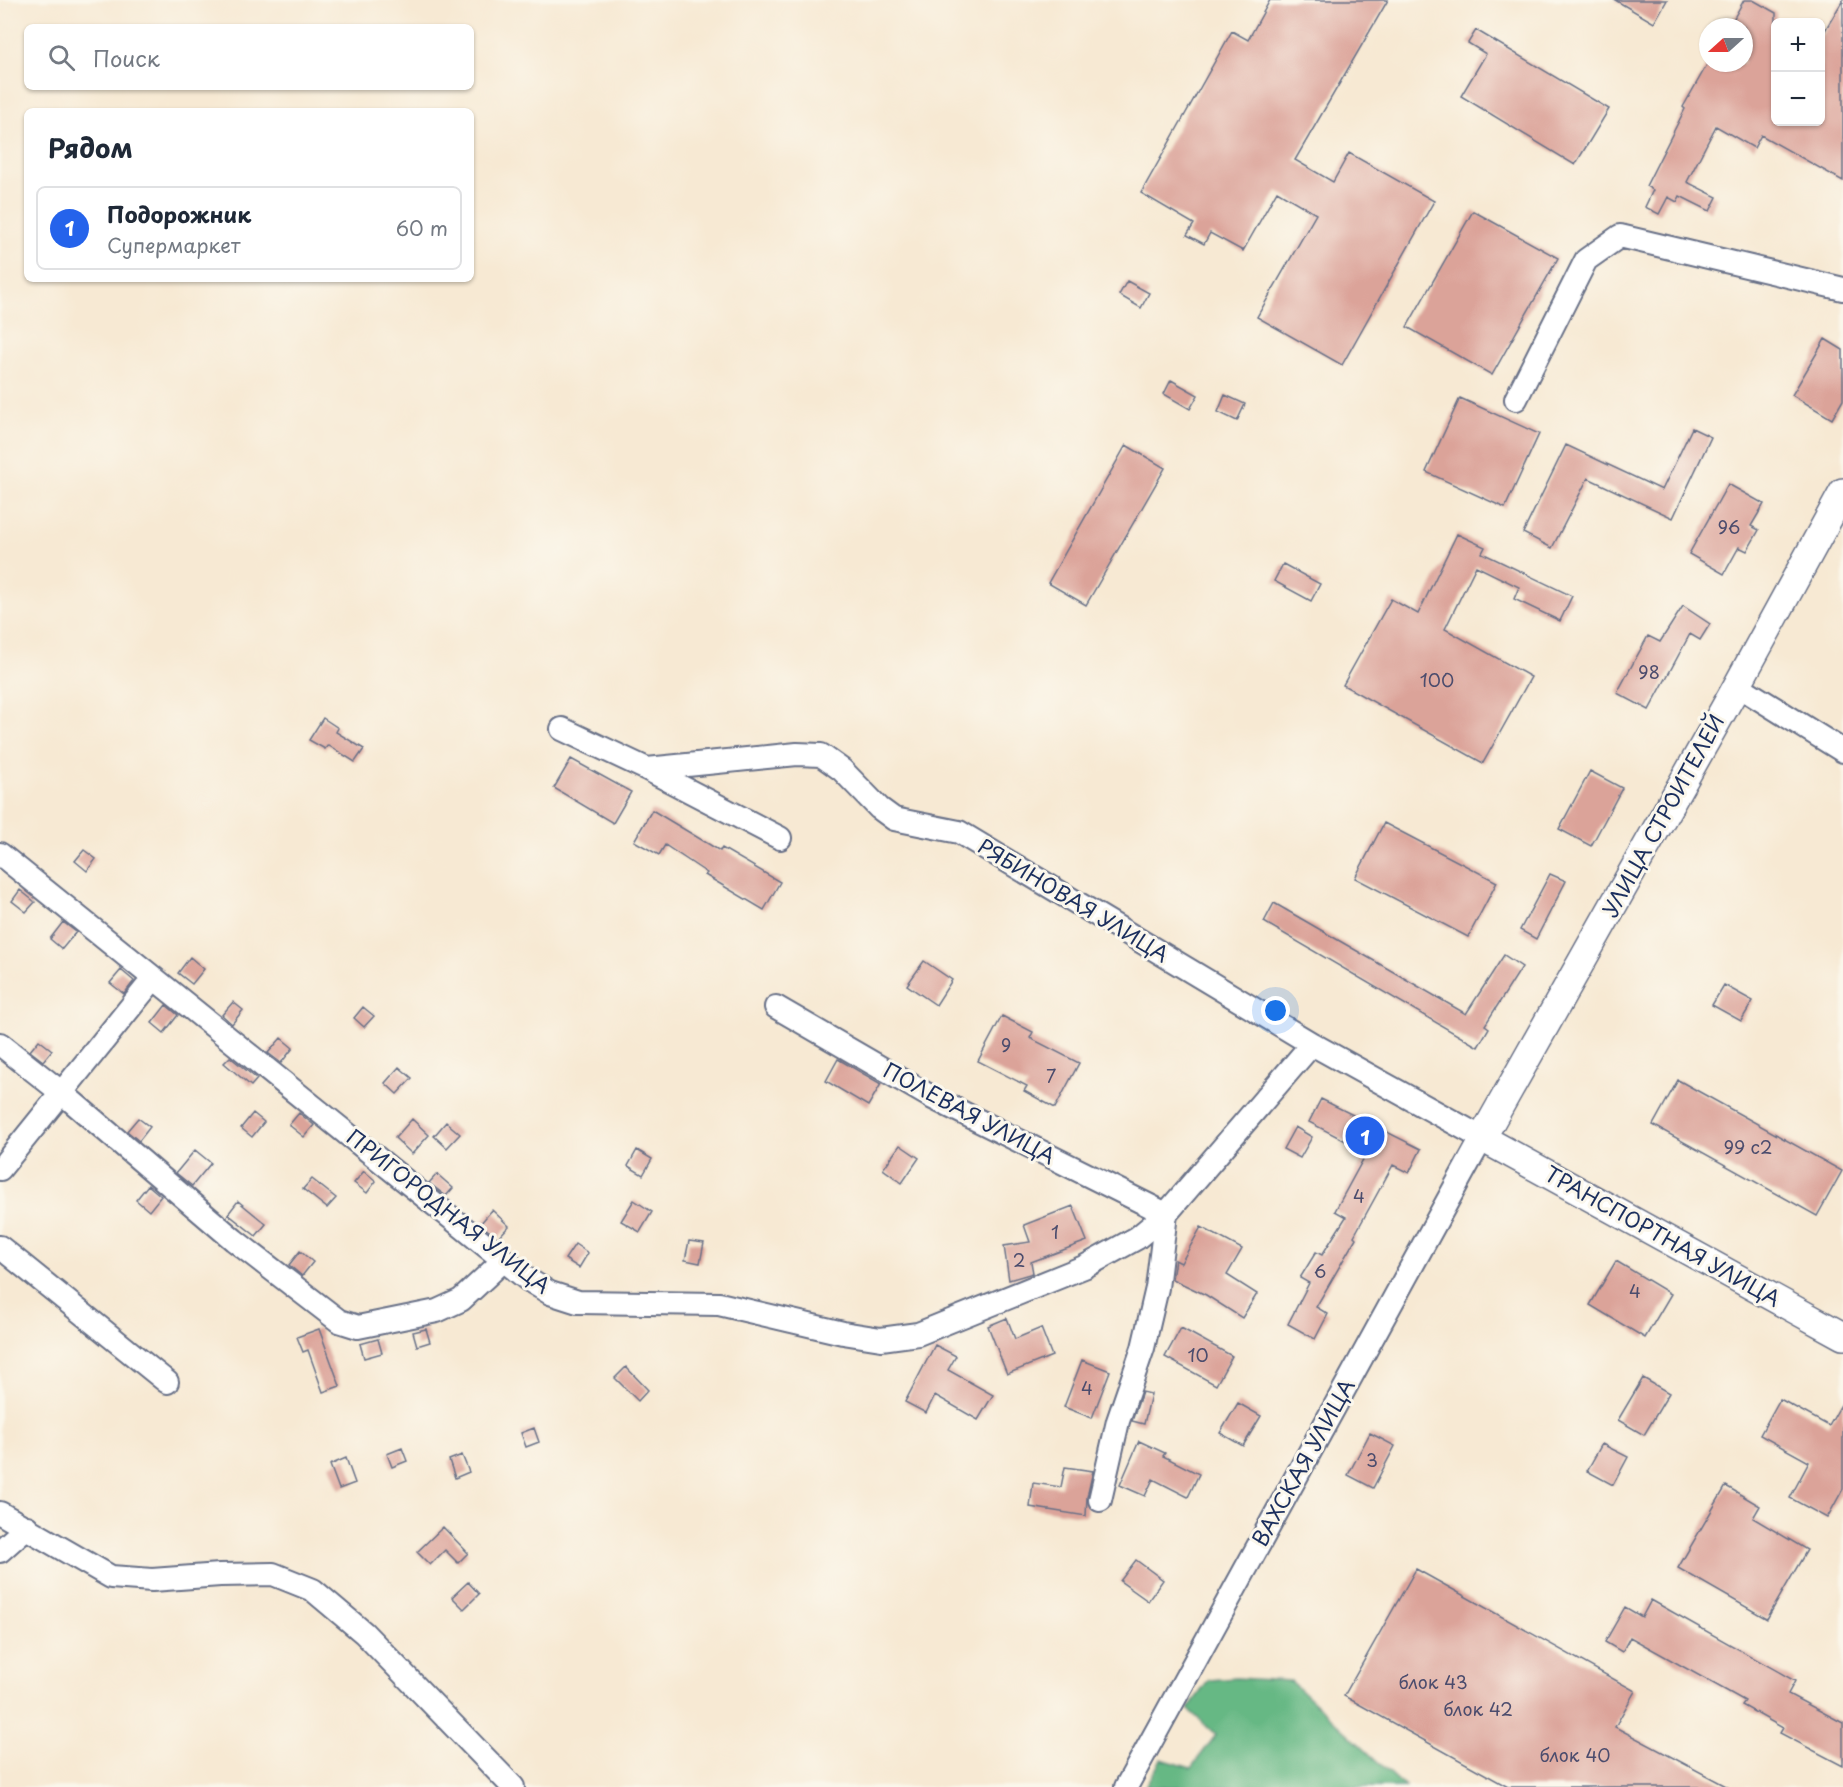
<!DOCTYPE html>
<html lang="ru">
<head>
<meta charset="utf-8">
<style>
  :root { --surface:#fff; --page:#f6f6f7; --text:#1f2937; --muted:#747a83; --line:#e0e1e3; --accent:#2563eb }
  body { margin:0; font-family:"Playpen Sans",sans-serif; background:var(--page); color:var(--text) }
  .controls { position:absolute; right:18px; top:18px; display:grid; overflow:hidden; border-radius:9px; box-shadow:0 2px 4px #0004 }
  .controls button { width:54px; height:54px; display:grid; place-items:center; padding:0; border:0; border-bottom:2px solid var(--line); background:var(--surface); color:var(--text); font:30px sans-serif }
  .compass { position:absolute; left:1699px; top:18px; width:54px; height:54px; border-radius:50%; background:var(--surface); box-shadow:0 2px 4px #0004; rotate:249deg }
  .you { position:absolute; left:1276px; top:1011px; width:21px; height:21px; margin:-15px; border:4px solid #fff; border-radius:50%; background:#1a73e8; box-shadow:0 0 0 9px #1a73e833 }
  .badge { display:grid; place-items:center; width:39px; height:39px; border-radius:50%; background:var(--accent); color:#fff; font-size:20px; font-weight:700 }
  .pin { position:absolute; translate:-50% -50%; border:3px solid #fff; box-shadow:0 2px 6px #0006 }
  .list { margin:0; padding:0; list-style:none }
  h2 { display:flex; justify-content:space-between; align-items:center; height:78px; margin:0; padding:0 24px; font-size:26px }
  h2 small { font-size:20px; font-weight:400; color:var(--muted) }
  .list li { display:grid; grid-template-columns:39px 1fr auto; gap:18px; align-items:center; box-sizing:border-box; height:84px; margin:0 12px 12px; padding:0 12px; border:2px solid var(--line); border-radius:9px }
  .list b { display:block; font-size:22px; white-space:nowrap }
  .list p { margin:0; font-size:20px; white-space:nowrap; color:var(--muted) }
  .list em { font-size:20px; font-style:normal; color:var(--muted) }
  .icon { flex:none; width:33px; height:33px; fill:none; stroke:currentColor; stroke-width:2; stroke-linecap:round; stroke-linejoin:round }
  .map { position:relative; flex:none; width:1843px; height:1787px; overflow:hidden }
  .search { position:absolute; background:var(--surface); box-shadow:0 2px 4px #0004; left:24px; top:24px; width:450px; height:66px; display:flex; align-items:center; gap:15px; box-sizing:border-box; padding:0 21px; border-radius:9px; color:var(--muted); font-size:22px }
  .panel { position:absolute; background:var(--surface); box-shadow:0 2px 4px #0004; left:24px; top:108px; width:450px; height:174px; border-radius:9px }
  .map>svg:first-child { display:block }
  .forest { fill:#66b884; stroke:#407471; stroke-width:1.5 }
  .building { fill:#dba399 }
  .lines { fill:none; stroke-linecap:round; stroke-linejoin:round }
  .minor-casing { stroke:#687087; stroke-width:26 }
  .major-casing { stroke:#687087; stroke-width:30 }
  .minor { stroke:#fff; stroke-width:22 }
  .major { stroke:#fff; stroke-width:27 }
  .labels { text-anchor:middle; stroke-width:6; stroke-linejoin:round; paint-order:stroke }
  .number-label { font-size:18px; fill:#4b4c6d }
  .street-label { font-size:21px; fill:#1b2f5e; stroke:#fbf7ec }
</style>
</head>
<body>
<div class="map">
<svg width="1843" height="1787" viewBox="0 0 1843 1787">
  <rect width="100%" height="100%" fill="#fbf7ec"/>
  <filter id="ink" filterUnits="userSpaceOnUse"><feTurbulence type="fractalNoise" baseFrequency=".0167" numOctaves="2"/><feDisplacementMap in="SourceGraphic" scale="12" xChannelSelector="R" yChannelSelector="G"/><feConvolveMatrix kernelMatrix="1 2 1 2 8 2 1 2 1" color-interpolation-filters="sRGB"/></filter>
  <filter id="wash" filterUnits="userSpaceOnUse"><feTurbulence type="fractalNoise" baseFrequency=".008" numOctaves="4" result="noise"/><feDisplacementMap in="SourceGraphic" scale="24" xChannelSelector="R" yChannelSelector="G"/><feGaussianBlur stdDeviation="1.35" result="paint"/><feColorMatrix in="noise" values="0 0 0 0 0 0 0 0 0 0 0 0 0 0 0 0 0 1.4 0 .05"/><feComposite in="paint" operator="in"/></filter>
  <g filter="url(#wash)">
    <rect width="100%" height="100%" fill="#f7e9d3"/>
    <!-- forest -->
    <path class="forest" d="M1236 1678 1291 1681 1405 1787H1145L1161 1759 1191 1768 1216 1735 1188 1709 1209 1680Z"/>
    <g id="blocks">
      <!-- building -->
      <path class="building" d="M1270 0H1388L1295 160 1333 182 1349 153 1434 201 1342 365 1257 317 1316 214 1277 191 1243 251 1210 233 1204 244 1187 235 1194 224 1141 193 1232 31 1248 40Z
        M1615 0H1667L1654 23Z
        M1744 0H1753L1776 13V122H1821V37L1843 0V181L1761 135 1754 148 1716 126 1687 182 1717 197 1710 211 1680 196 1677 202 1668 197 1659 214 1645 207 1653 190 1646 186 1685 109 1683 107 1708 63H1744V27H1729Z
        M1476 30 1609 109 1575 165 1461 96 1486 54 1468 43Z
        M1473 211 1558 258 1492 375 1407 327Z
        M1127 281 1149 293 1141 308 1119 295Z
        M1825 339 1843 350V400L1832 419 1792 395Z
        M1171 380 1198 395 1190 409 1164 394Z
        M1225 395 1245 404 1237 421 1218 412Z
        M1460 398 1539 434 1505 508 1426 472Z
        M1692 428 1711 437 1673 518 1588 478 1552 548 1523 533 1566 445 1662 490Z
        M1126 445 1165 468 1086 605 1048 583Z
        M1728 484 1764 504 1751 526 1759 530 1747 551 1739 547 1724 574 1689 554Z
        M1457 534 1485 547 1482 553 1572 596 1560 621 1514 599 1519 587 1476 566 1445 629 1531 677 1483 763 1343 685 1391 599 1418 614Z
        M1283 564 1320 584 1311 601 1274 581Z
        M1683 606 1710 624 1700 640 1690 634 1649 710 1617 693 1648 636 1660 642Z
        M323 718 338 728 336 732 364 749 355 762 328 745 325 749 309 740Z
        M571 759 631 792 613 823 554 788Z
        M1590 771 1622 788 1591 846 1559 829Z
        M652 810 720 851 722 848 780 882 764 910 705 875 707 873 665 845 659 855 634 841Z
        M1384 823 1497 882 1468 937 1355 878Z
        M84 850 96 859 87 871 75 861Z
        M1550 874 1566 881 1536 939 1520 930Z
        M20 890 35 902 26 912 12 901Z
        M1274 903 1466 1014 1504 955 1522 967 1485 1025 1489 1028 1478 1047 1264 922Z
        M63 922 76 932 62 949 50 939Z
        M190 957 204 969 192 984 178 973Z
        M924 961 952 980 936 1005 907 985Z
        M121 970 134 981 124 994 110 983Z
        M1724 985 1753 1001 1741 1021 1712 1005Z
        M233 1002 243 1010 232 1024 222 1015Z
        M166 1005 178 1015 164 1033 152 1023Z
        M363 1007 374 1016 364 1027 354 1018Z
        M1002 1016 1033 1032 1030 1038 1079 1063 1055 1108 1024 1091 1027 1086 978 1061Z
        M281 1038 293 1048 281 1063 268 1053Z
        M39 1040 52 1050 43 1061 30 1051Z
        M230 1057 257 1079 251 1086 224 1063Z
        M838 1059 881 1084 868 1106 826 1081Z
        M399 1067 412 1078 397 1094 385 1083Z
        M1678 1080 1842 1171 1817 1216 1653 1125Z
        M1321 1099 1421 1149 1409 1173 1393 1165 1354 1236 1356 1238 1316 1307 1328 1314 1315 1339 1288 1324 1309 1283 1300 1278 1316 1252 1322 1255 1346 1217 1335 1211 1367 1152 1309 1122Z
        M253 1113 264 1122 252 1137 241 1128Z
        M299 1113 314 1125 304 1137 289 1125Z
        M138 1118 150 1127 139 1141 127 1131Z
        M412 1119 429 1135 412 1154 395 1138Z
        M446 1122 460 1134 447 1148 434 1136Z
        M1295 1127 1312 1137 1300 1158 1283 1149Z
        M900 1145 919 1158 902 1183 883 1169Z
        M195 1150 211 1163 192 1186 176 1173Z
        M637 1150 652 1159 643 1175 628 1166Z
        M364 1171 376 1181 367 1193 354 1183Z
        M437 1174 453 1188 446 1196 429 1183Z
        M312 1179 336 1198 327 1208 303 1189Z
        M148 1185 161 1196 149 1211 136 1200Z
        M634 1200 652 1212 640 1232 621 1221Z
        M238 1201 266 1224 256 1236 228 1214Z
        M1073 1206 1087 1241 1031 1262 1033 1273 1009 1280 1004 1246 1030 1242 1024 1225Z
        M492 1210 509 1226 498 1238 480 1224Z
        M1201 1227 1242 1249 1227 1275 1257 1294 1242 1318 1206 1295 1172 1279 1175 1260 1181 1263Z
        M689 1241 704 1243 700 1263 685 1260Z
        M575 1244 588 1253 579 1268 565 1259Z
        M300 1251 313 1262 302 1276 289 1265Z
        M1616 1261 1671 1294 1645 1338 1590 1305Z
        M1007 1318 1015 1339 1041 1328 1052 1356 1007 1374 988 1326Z
        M1181 1328 1232 1356 1216 1385 1165 1357Z
        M319 1329 340 1386 323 1392 308 1350 303 1352 297 1337Z
        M426 1329 430 1342 417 1346 413 1332Z
        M378 1339 382 1353 364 1358 360 1344Z
        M935 1345 956 1356 948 1370 993 1395 978 1420 935 1395 926 1413 905 1402Z
        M1082 1360 1110 1371 1092 1418 1064 1407Z
        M626 1367 648 1390 638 1401 615 1378Z
        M1643 1378 1669 1393 1644 1435 1618 1420Z
        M1142 1392 1151 1394 1144 1424 1132 1421Z
        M1780 1399 1829 1426 1843 1401V1489L1827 1518 1790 1498 1809 1462 1760 1435Z
        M1238 1403 1261 1416 1243 1446 1220 1433Z
        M534 1428 539 1442 526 1447 521 1433Z
        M1370 1433 1395 1446 1373 1488 1348 1475Z
        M1139 1441 1165 1453 1163 1456 1199 1474 1188 1497 1153 1479 1145 1496 1120 1485Z
        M1602 1444 1628 1457 1613 1485 1587 1471Z
        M402 1448 407 1461 392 1467 387 1454Z
        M462 1455 469 1472 455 1478 449 1460Z
        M346 1458 355 1483 339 1489 330 1465Z
        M1065 1467 1093 1471 1087 1497 1086 1516 1030 1507 1033 1483 1061 1487Z
        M1726 1486 1760 1506 1753 1518 1807 1550 1767 1619 1678 1568Z
        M443 1527 468 1553 458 1563 445 1550 430 1565 417 1552Z
        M1136 1560 1163 1580 1148 1601 1120 1581Z
        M1416 1569 1635 1691 1615 1727 1728 1787H1508L1344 1696Z
        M468 1582 479 1594 464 1609 452 1597Z
        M1651 1600 1795 1681 1788 1694 1843 1723V1766L1780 1733 1783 1728 1742 1705 1745 1701 1630 1637 1622 1652 1605 1642 1625 1607 1642 1617Z"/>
    </g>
  </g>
  <g filter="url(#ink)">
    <use href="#blocks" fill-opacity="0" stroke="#687087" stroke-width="1.5"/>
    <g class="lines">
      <!-- minor casing -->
      <g class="minor-casing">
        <path id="minor" d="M1516 399 1586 260 1620 236 1843 289
          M1737 685 1843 751
          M562 729 647 769 780 838
          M647 769 797 754 821 755 842 770 879 808 894 819 959 832 1312 1044 1482 1138 1126 1787
          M0 854 527 1279 550 1293 578 1302 719 1304 843 1333 881 1339 918 1334 1084 1267 1137 1238 1166 1214 1312 1044
          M776 1007 933 1098 1166 1214 1157 1288 1143 1348 1118 1421 1100 1500
          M0 1044 62 1093 234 1240 339 1321 358 1327 437 1311 461 1300 504 1260
          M0 1169 154 978
          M0 1247 167 1382
          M0 1513 111 1577 152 1580 220 1575 273 1574 313 1590 364 1633 513 1787
          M0 1551 27 1527"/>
      </g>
      <!-- major casing -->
      <g class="major-casing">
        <path id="major" d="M1843 492 1733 693 1482 1138 1843 1336"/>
      </g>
      <!-- minor -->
      <use href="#minor" class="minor"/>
      <!-- major -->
      <use href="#major" class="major"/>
    </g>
  </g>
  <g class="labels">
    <!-- number labels -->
    <g class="number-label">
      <text x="1729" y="534">96</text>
      <text x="1649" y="679">98</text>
      <text x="1437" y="687">100</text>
      <text x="1006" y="1052">9</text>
      <text x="1051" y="1083">7</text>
      <text x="1748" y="1154">99 с2</text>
      <text x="1359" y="1203">4</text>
      <text x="1055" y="1239">1</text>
      <text x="1019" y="1267">2</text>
      <text x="1320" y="1278">6</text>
      <text x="1635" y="1298">4</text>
      <text x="1198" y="1362">10</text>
      <text x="1087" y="1395">4</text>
      <text x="1372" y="1467">3</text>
      <text x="1433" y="1689">блок 43</text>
      <text x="1478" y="1716">блок 42</text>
      <text x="1575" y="1762">блок 40</text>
    </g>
    <!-- street labels -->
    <g class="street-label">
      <text transform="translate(1664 816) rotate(-61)" y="7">УЛИЦА СТРОИТЕЛЕЙ</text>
      <text transform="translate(1073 901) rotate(31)" y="7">РЯБИНОВАЯ УЛИЦА</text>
      <text transform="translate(969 1114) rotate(28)" y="7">ПОЛЕВАЯ УЛИЦА</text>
      <text transform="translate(448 1212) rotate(38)" y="7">ПРИГОРОДНАЯ УЛИЦА</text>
      <text transform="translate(1662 1237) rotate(29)" y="7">ТРАНСПОРТНАЯ УЛИЦА</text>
      <text transform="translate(1304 1463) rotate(-61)" y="7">ВАХСКАЯ УЛИЦА</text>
    </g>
  </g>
</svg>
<div class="controls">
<button>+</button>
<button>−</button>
</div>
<svg class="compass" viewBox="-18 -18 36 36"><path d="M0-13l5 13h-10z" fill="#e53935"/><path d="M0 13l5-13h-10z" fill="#747a83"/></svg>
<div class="you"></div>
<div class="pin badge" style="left:1365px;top:1136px">1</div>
<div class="search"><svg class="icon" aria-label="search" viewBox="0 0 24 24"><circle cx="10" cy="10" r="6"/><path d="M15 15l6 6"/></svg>Поиск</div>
<section class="panel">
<h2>Рядом<small></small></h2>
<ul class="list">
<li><span class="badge">1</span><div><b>Подорожник</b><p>Супермаркет</p></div><em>60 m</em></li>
</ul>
</section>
</div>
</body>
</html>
